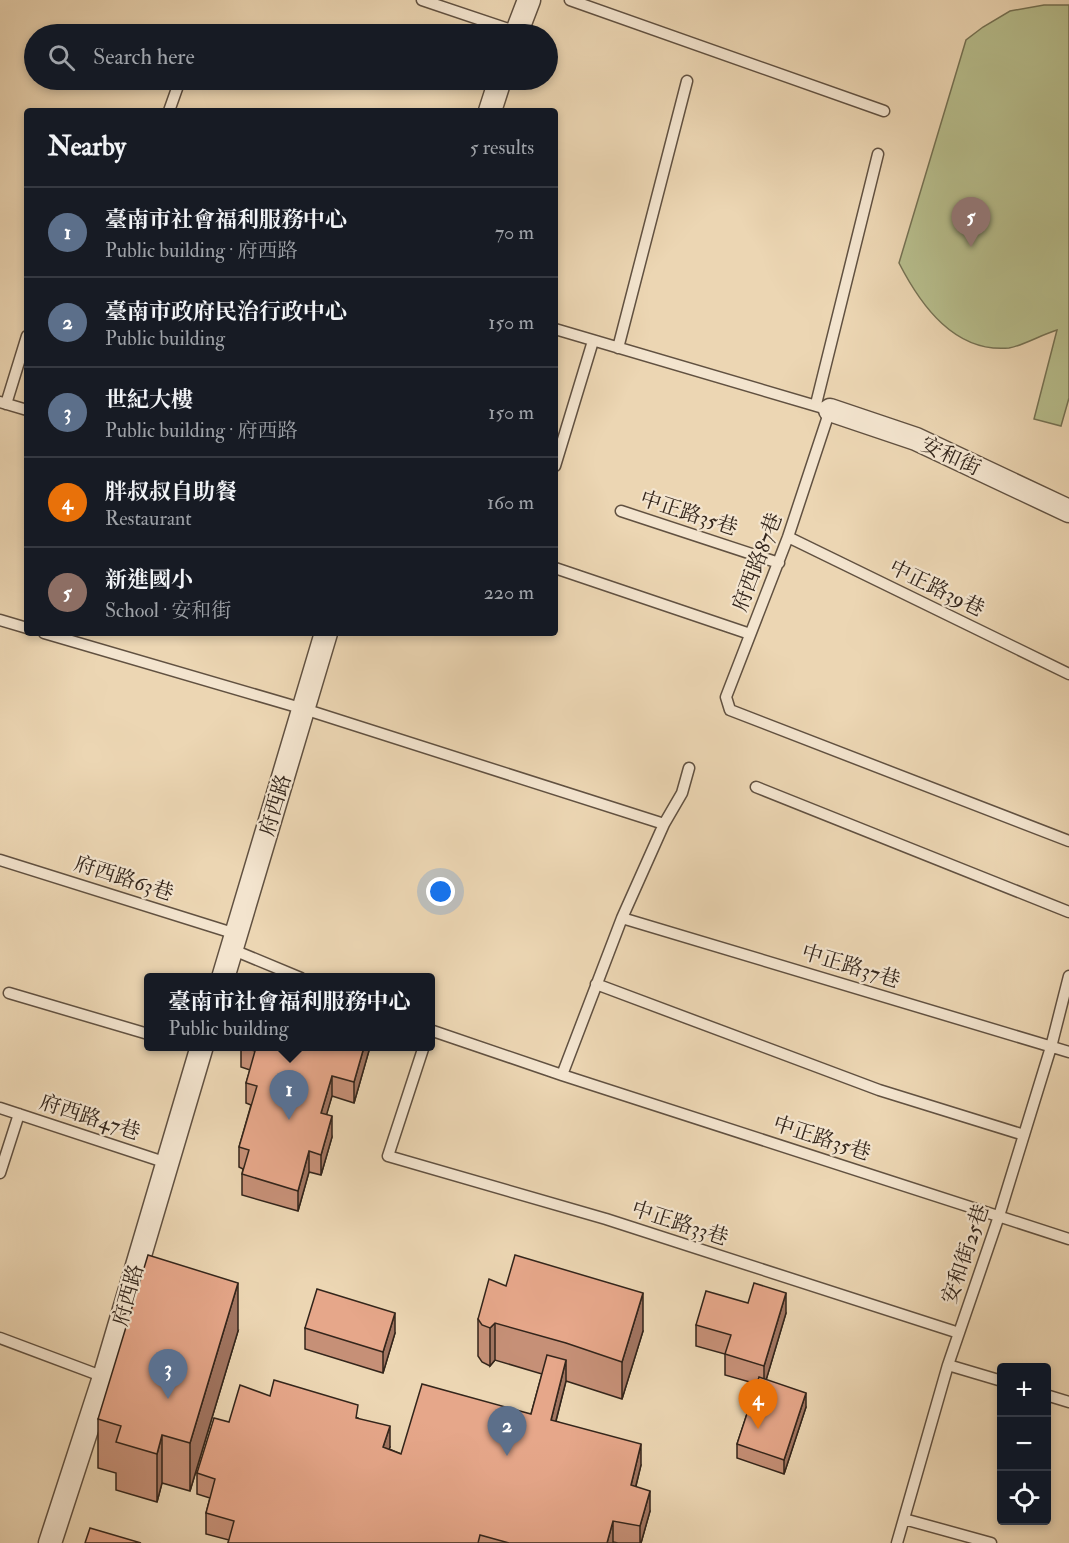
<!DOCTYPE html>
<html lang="en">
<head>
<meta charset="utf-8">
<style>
  :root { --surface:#171b24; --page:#20242c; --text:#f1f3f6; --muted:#9ea1a6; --line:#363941; --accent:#1a73e8 }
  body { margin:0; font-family:"IM FELL Double Pica","Noto Serif TC",serif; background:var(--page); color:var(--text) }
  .controls { position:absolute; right:18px; bottom:18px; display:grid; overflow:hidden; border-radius:6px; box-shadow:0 3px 9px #0003 }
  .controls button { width:54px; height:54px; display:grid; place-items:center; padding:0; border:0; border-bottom:2px solid var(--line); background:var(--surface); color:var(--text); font:30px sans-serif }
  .you { position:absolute; left:441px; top:892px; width:21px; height:21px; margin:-15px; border:4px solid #fff; border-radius:50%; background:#1a73e8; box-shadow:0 0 0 9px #1a73e833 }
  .badge { display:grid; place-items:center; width:39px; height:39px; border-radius:50%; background:var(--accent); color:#fff; font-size:20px; font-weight:700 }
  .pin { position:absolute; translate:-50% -50px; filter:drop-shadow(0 2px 3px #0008) }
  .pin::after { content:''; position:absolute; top:32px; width:21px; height:18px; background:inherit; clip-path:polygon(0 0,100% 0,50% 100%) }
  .popup { position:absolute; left:144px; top:973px; width:291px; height:78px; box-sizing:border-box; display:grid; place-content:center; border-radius:6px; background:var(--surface); filter:drop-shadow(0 2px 4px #0005); font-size:20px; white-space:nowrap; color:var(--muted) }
  .popup b { font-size:22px; color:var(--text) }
  .popup::after { content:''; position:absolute; left:50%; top:100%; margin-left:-12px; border:12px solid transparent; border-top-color:var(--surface) }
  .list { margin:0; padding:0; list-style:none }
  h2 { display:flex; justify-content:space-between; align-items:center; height:78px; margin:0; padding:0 24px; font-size:26px }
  h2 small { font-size:20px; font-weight:400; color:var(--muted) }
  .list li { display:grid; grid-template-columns:39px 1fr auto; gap:18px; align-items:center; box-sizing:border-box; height:90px; padding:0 24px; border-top:2px solid var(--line) }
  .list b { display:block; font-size:22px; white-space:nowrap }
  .list p { margin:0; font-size:20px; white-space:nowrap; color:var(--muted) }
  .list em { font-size:20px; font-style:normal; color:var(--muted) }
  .icon { flex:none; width:33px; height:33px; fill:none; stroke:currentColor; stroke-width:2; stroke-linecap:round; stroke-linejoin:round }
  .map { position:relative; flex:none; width:1069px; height:1543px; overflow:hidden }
  .search { position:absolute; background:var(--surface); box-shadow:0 3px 9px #0003; left:24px; top:24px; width:534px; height:66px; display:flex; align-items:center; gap:15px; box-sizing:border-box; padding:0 21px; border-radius:33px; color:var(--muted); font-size:22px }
  .panel { position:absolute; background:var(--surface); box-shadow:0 3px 9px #0003; left:24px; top:108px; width:534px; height:528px; border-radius:6px }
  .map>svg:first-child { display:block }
  .green { fill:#b7be8d; stroke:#757254; stroke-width:1.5 }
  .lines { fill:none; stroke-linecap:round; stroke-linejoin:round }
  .service-casing { stroke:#615141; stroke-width:13 }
  .minor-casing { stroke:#615141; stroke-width:25 }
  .service { stroke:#f3e4ce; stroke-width:10 }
  .minor { stroke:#f3e4ce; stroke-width:22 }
  .wall { fill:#c69077; stroke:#33251b; stroke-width:1.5 }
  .shaded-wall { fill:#a17561; stroke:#33251b; stroke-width:1.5 }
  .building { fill:#e6a78a; stroke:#33251b; stroke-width:1.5 }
  .labels { text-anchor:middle; stroke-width:4.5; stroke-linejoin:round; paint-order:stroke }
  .street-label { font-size:21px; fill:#33251b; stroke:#f3e4ce }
</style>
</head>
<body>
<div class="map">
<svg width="1069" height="1543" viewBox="0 0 1069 1543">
  <rect width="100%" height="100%" fill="#ecd6b3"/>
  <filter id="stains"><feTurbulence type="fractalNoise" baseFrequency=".00333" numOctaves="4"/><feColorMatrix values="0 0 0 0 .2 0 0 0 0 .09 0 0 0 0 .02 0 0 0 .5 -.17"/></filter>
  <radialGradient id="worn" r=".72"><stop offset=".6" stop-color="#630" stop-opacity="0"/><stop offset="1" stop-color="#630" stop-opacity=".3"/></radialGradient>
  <!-- green -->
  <path class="green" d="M1044 5H1069V398L1061 426 1034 419 1057 330C1043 334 1022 346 1009 348 955 353 921 306 899 263L966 40 983 27 1010 11Z"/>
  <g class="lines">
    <!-- service casing -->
    <g class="service-casing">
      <path id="service" d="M422 0 517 32
        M570 0 884 111
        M169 111 180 80
        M555 329 830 410 788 537 726 697 730 710 1069 841
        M618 348 687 81
        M0 402 27 410
        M6 404 27 336
        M816 404 878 154
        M555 466 593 341
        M621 511 779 563
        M788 537 1069 674
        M555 568 750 634
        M0 620 27 628
        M44 633 304 709 664 824
        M756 787 1069 912
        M0 860 236 934
        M622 918 1069 1052
        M231 949 301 978
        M596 984 879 1090 1024 1135
        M9 993 148 1034
        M430 1030 562 1075 1069 1239
        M424 1046 388 1156 606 1219 959 1333
        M562 1075 622 918 664 824 682 793 689 768
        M0 1108 167 1163
        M0 1173 19 1114
        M0 1338 104 1377
        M948 1365 1002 1381
        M1046 1395 1069 1402
        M904 1519 991 1543
        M897 1543 948 1365 999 1216 1051 1047 1069 976"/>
    </g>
    <!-- minor casing -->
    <g class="minor-casing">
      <path id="minor" d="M516 34 529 0
        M490 111 500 80
        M830 410 916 439 1069 511
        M223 978 326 633
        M50 1543 104 1377 202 1046"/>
    </g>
    <!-- service -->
    <use href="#service" class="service"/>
    <!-- minor -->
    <use href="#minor" class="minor"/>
  </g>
  <!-- wall -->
  <path class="wall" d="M241 1047H370L354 1103 332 1096 326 1115 332 1137 321 1175 309 1172 298 1211 242 1195V1174L243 1169 239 1167V1147L251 1105 246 1103V1083L250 1070 241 1067Z
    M506 1286 643 1331 622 1399 566 1381 556 1421 641 1465 636 1486 650 1511 641 1543H618L613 1542V1543H228L229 1540 206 1534V1513L210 1498 197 1494V1473L229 1422 270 1396 358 1418 390 1447 389 1449 401 1454 531 1414 542 1374 495 1360 490 1366 482 1362 478 1356V1319Z
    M748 1303 786 1313 766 1380 806 1407 784 1474 737 1458V1444L757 1384 725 1375V1354L696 1346V1325Z
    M305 1328 395 1333 383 1373 305 1349Z
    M238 1331 190 1491 162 1483 157 1502 116 1490V1473L98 1468V1419Z"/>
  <!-- shaded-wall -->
  <path class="shaded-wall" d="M364 1047H370L354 1103V1082Z
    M332 1076V1096L321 1134V1113Z
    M332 1116V1137L321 1175V1155Z
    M309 1151V1172L298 1211V1191Z
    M238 1283V1331L190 1491V1443Z
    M643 1293V1331L622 1399V1362Z
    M786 1293V1313L764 1387V1366Z
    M395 1313V1333L383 1373V1352Z
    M495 1323V1360L490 1366V1328Z
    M566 1360V1381L551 1440V1420Z
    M806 1393V1407L784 1474V1460Z
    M390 1426V1447L383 1468V1447Z
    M162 1435V1483L157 1502V1454Z
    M641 1444V1465L631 1505V1485Z
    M650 1491V1511L641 1543H640V1526Z
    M613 1521V1543H607Z"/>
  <!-- building -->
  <path class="building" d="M241 1047H364L354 1082 332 1076 321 1113 332 1116 321 1155 309 1151 298 1191 242 1174 249 1150 239 1147 257 1086 246 1083 255 1051Z
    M148 1255 238 1283 190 1443 162 1435 157 1454 116 1442 121 1426 98 1419Z
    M515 1255 643 1293 622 1362 566 1343 495 1323 490 1328 482 1325 478 1319 489 1279 506 1286Z
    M754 1283 786 1293 764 1366 725 1354 731 1335 696 1325 706 1291 748 1303Z
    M317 1289 395 1313 383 1352 305 1328Z
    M547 1355 566 1360 551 1420 641 1444 631 1485 650 1491 640 1526 613 1521 607 1543H509L480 1535 478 1543H228L234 1521 206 1513 215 1479 197 1473 214 1418 229 1422 240 1385 270 1396 274 1380 358 1405 356 1418 390 1426 383 1447 401 1454 422 1384 531 1414Z
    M759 1377 806 1393 784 1460 737 1444Z
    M90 1528 141 1543H85Z"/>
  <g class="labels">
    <!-- street labels -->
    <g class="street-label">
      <text transform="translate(951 456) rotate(25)" y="7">安和街</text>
      <text transform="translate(689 513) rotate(18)" y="7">中正路35巷</text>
      <text transform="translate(757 562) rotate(-69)" y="7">府西路87巷</text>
      <text transform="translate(937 588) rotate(26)" y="7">中正路39巷</text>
      <text transform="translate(275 805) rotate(-73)" y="7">府西路</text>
      <text transform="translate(124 878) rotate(18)" y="7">府西路63巷</text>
      <text transform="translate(851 966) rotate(17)" y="7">中正路37巷</text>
      <text transform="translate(90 1117) rotate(18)" y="7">府西路47巷</text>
      <text transform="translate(822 1138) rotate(18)" y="7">中正路35巷</text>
      <text transform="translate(680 1223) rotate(18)" y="7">中正路33巷</text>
      <text transform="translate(965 1254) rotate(-71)" y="7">安和街25巷</text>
      <text transform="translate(128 1295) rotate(-74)" y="7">府西路</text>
    </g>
  </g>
  <rect width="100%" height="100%" filter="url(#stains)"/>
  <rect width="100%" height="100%" fill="url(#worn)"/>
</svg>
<div class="controls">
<button>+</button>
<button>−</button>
<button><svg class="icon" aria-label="locate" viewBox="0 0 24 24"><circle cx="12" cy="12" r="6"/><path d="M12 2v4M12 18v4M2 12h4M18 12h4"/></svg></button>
</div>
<div class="you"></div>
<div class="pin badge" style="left:289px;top:1120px;background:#5c6f8a">1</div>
<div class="popup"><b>臺南市社會福利服務中心</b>Public building</div>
<div class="pin badge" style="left:507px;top:1456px;background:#5c6f8a">2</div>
<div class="pin badge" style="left:168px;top:1399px;background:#5c6f8a">3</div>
<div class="pin badge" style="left:758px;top:1429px;background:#e8710a">4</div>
<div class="pin badge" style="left:971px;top:247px;background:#8d6e63">5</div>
<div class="search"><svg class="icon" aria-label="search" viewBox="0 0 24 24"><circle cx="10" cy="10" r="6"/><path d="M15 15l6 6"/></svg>Search here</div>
<section class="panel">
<h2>Nearby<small>5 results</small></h2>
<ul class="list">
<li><span class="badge" style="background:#5c6f8a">1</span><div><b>臺南市社會福利服務中心</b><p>Public building · 府西路</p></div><em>70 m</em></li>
<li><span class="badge" style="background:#5c6f8a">2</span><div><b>臺南市政府民治行政中心</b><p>Public building</p></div><em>150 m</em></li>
<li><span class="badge" style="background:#5c6f8a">3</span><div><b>世紀大樓</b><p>Public building · 府西路</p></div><em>150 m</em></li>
<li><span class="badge" style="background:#e8710a">4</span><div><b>胖叔叔自助餐</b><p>Restaurant</p></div><em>160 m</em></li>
<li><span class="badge" style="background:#8d6e63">5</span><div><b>新進國小</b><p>School · 安和街</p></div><em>220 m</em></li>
</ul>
</section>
</div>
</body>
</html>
